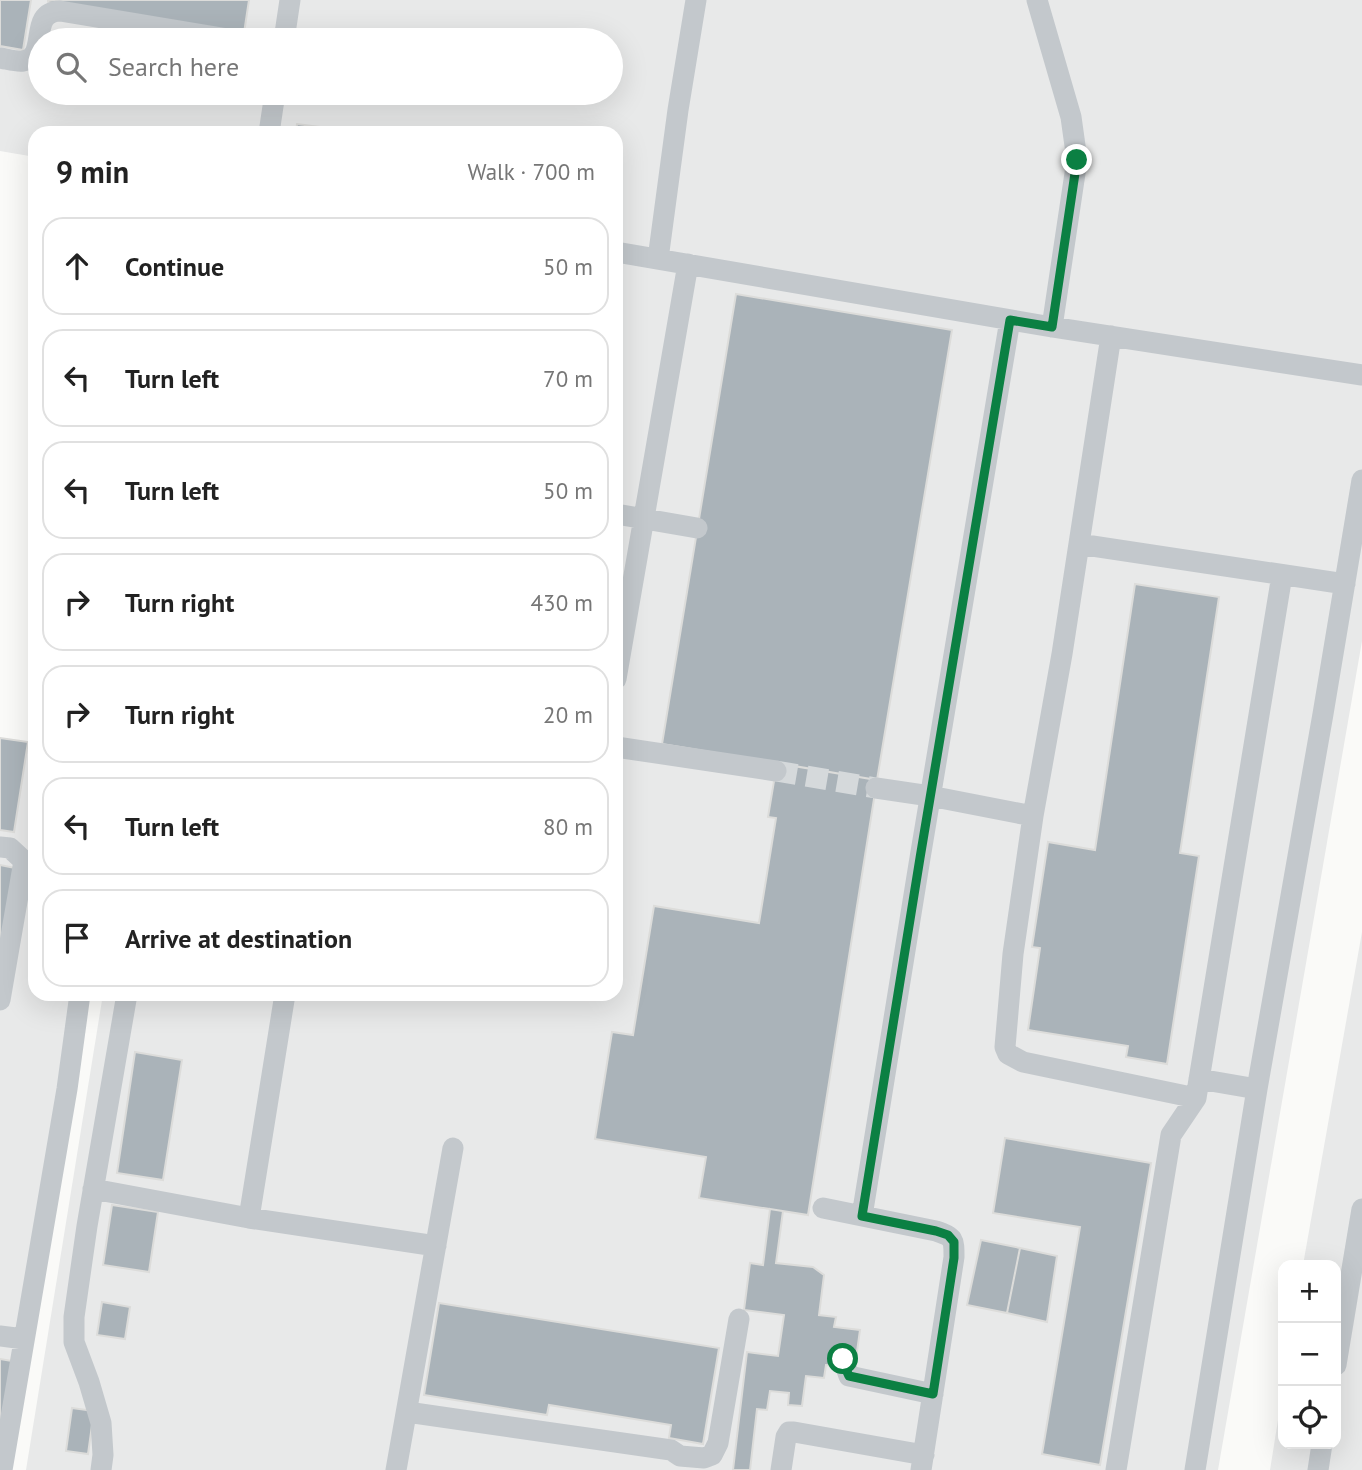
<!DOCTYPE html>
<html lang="en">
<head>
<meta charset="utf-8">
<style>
  :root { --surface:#fff; --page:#f2f2f2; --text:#222; --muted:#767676; --line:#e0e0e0 }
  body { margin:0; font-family:"PT Sans",sans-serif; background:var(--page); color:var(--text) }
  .controls { position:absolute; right:21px; bottom:21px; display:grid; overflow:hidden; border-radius:14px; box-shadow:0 7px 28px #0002 }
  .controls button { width:63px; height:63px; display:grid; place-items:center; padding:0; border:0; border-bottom:2px solid var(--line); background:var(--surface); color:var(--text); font:35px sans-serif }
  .stop { position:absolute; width:21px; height:21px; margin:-16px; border:5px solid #0b8043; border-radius:50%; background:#fff }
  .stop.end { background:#0b8043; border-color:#fff; box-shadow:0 2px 7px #0008 }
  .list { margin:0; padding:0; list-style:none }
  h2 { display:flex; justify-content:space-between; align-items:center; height:91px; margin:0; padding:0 28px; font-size:30px }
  h2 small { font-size:23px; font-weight:400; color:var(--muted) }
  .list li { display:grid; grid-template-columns:46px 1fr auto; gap:21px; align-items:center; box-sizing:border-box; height:98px; margin:0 14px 14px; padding:0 14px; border:2px solid var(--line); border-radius:21px }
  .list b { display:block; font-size:26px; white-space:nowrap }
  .list em { font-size:23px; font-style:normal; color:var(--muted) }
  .icon { flex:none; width:38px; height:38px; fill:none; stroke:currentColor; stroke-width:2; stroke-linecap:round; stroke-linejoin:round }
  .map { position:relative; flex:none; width:1362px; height:1470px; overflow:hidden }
  .search { position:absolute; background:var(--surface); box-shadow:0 7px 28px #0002; left:28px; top:28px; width:595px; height:77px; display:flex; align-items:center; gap:18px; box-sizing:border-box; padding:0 24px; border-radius:38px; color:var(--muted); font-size:26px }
  .panel { position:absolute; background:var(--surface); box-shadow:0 7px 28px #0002; left:28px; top:126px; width:595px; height:875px; border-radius:21px }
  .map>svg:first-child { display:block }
  .built { fill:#e8e9e9; fill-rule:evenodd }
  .building { fill:#aab3b9; stroke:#dcdcda; stroke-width:2 }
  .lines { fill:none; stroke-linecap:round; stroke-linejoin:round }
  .minor-tunnel { stroke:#d5d9db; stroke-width:21; stroke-dasharray:21 10; stroke-linecap:butt }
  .minor { stroke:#c3c8cc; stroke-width:21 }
  .route { stroke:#0b8043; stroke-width:9 }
</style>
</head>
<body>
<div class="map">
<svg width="1362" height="1470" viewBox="0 0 1362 1470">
  <rect width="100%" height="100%" fill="#fafaf8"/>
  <!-- built -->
  <path class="built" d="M0 0H1362V641L1218 1470H26L103 994H616V133H35V157L0 151ZM40 40H611V93H40Z
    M0 746 35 751V994H83L0 1470Z
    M1362 932V1470H1270L1283 1389V1444H1336V1265H1303Z"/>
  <!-- building -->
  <path class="building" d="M0 0H31L23 50 0 46Z
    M48 0H249L244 33 48 2Z
    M297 124 328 128 327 133H296Z
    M736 294 952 330 877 780 662 744Z
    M1135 584 1219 597 1180 853 1199 856 1167 1064 1126 1057 1128 1046 1028 1030 1040 948 1032 947 1048 842 1095 850Z
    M0 738 28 742 14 832 0 830Z
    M777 763 877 780 808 1215 699 1198 706 1157 595 1139 612 1032 633 1035 654 906 759 923 776 818 768 817Z
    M0 865 15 868 0 953Z
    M135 1052 182 1060 163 1180 117 1173Z
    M1005 1138 1151 1163 1100 1465 1042 1454 1080 1227 993 1213Z
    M112 1205 158 1212 149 1272 103 1265Z
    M770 1209 783 1211 776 1263 813 1267 824 1275 819 1315 836 1317 834 1327 860 1330 856 1359 841 1357 840 1366 826 1365 824 1378 806 1376 802 1406 788 1405 789 1393 770 1391 767 1410 757 1409 750 1470H733L747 1352 778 1356 784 1315 744 1310 750 1263 763 1265Z
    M981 1240 1020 1248 1007 1313 967 1305Z
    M1020 1248 1057 1256 1047 1322 1007 1313Z
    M102 1302 130 1307 125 1339 97 1335Z
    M439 1303 719 1348 703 1444 669 1438 671 1425 549 1405 547 1415 424 1395Z
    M0 1359 12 1361 0 1429Z
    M72 1408 94 1411 88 1454 66 1451Z"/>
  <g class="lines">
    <!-- minor-tunnel -->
    <path class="minor-tunnel" d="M776 771 876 788"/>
    <!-- minor -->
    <path class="minor" d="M1037 0 1071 117 1077 160 1052 327
      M284 40 290 0
      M0 58C7 59 16 62 23 61 50 57 27 12 60 11L234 40
      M269 133 275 93
      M616 252 1052 327 1362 375
      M658 259 678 110 696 0
      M1111 336 1062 654 1033 816 1013 954 1005 1047 1008 1054 1023 1062 1196 1098
      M616 514 697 528
      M1079 544 1345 584
      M616 679 688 264
      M616 747 776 771
      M876 788 930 796 1033 816
      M0 847 10 848 24 861 35 864
      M0 1000 24 861
      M1199 1079 1257 1089
      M93 1189 249 1218 436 1246
      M823 1208 936 1231C954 1237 954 1239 954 1257L921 1470
      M862 1216 920 858 1010 320
      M249 1218 285 994
      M0 1336 24 1339
      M843 1359 849 1376 933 1394
      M1336 1365 1362 1209
      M407 1412 671 1450 680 1456 704 1458 712 1455 718 1443 739 1319
      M2 1470 67 1089 80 994
      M101 1470 103 1455 101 1423 89 1382 74 1342V1317L87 1226 127 994
      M396 1470 453 1148
      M781 1470 786 1437 789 1432H794L924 1455
      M1116 1470 1171 1135 1196 1098 1282 575
      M1195 1470 1257 1089 1323 714 1362 480
      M1318 1470 1322 1444"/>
  </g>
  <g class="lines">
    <!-- route -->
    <path class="route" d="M843 1359V1363L849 1376 933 1394 954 1258V1242L948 1235 936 1231 862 1216 920 858 1010 320 1052 327 1077 160"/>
  </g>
</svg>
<div class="controls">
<button>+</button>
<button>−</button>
<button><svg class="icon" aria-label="locate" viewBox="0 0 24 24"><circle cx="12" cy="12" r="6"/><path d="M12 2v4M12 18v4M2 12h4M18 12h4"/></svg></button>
</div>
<div class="stop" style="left:843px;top:1359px"></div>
<div class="stop end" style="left:1077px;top:160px"></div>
<div class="search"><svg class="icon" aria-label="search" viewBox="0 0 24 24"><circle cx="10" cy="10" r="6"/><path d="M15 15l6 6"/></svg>Search here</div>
<section class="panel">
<h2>9 min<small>Walk · 700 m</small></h2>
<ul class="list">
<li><svg class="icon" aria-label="ahead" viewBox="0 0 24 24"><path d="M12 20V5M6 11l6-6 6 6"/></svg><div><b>Continue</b></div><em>50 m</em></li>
<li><svg class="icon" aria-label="left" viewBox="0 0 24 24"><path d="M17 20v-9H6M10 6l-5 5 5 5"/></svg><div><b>Turn left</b></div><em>70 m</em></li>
<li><svg class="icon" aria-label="left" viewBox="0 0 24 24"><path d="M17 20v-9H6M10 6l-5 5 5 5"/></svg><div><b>Turn left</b></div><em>50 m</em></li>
<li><svg class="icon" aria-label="right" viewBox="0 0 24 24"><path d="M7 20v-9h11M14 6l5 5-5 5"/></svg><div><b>Turn right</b></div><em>430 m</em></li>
<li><svg class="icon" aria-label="right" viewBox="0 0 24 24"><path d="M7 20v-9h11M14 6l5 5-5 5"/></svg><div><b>Turn right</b></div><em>20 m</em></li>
<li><svg class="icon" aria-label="left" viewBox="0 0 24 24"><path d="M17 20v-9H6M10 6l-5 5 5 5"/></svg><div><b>Turn left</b></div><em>80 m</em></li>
<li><svg class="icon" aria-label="arrive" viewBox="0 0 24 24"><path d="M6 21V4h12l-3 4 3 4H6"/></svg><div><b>Arrive at destination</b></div></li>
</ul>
</section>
</div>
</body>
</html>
